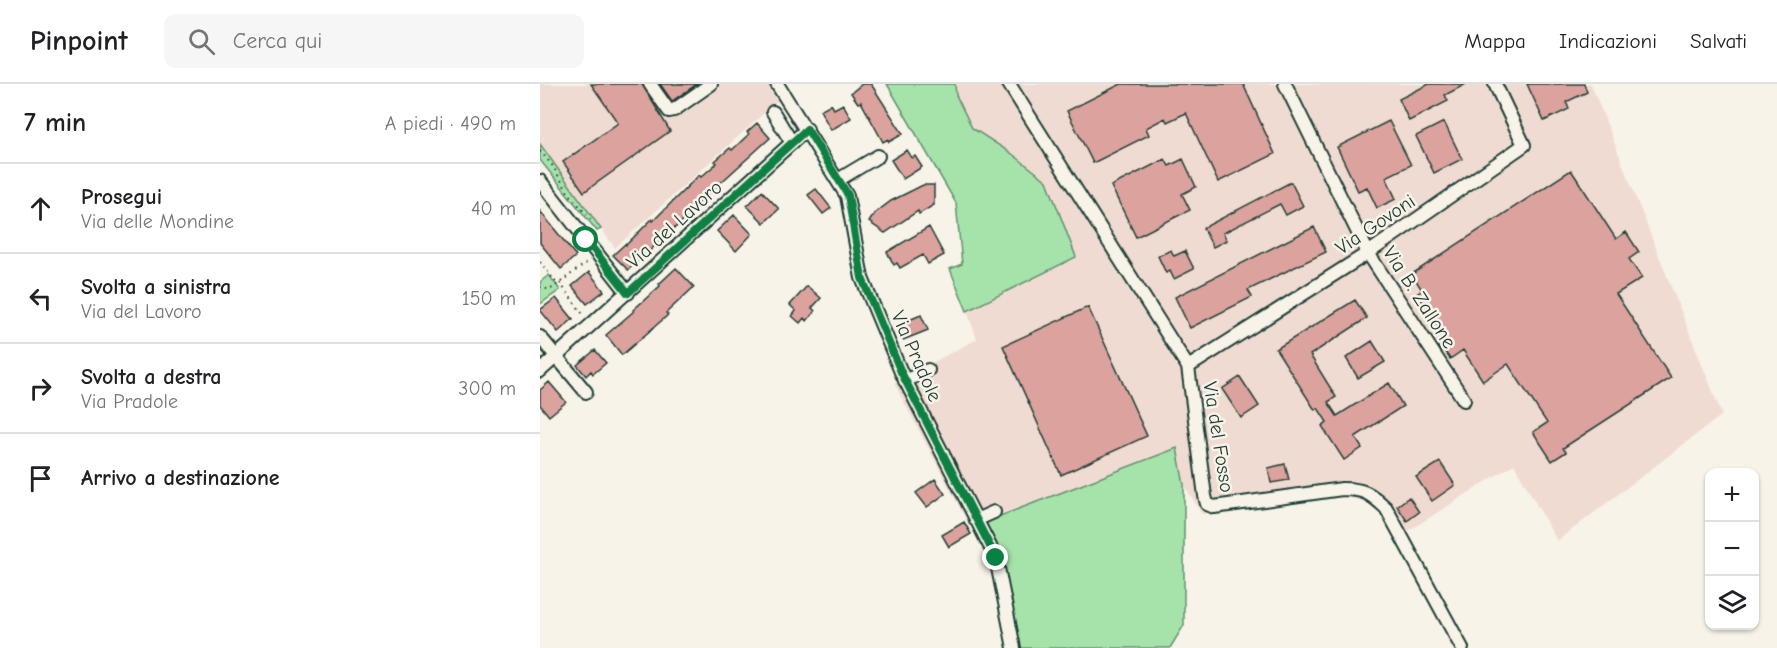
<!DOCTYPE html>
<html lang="it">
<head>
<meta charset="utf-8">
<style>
  :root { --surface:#fff; --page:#f6f6f6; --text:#202124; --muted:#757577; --line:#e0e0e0 }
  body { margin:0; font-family:"Comic Neue",sans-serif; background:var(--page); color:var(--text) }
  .controls { position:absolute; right:18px; bottom:18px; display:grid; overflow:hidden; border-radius:12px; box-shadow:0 2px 4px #0004 }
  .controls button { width:54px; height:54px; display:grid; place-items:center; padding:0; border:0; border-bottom:2px solid var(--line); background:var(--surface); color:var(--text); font:30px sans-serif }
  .stop { position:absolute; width:18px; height:18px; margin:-14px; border:4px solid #0b8043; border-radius:50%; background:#fff }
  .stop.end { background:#0b8043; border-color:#fff; box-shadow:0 2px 6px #0008 }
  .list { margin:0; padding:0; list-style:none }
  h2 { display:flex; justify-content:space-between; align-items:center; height:78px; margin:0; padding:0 24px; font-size:26px }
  h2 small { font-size:20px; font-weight:400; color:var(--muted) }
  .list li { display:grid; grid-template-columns:39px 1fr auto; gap:18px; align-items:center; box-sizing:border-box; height:90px; padding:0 24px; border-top:2px solid var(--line) }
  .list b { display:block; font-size:22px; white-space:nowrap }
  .list p { margin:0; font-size:20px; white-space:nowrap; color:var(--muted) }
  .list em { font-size:20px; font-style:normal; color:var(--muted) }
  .icon { flex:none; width:33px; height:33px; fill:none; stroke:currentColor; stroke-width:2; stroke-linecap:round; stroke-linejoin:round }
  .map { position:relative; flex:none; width:1237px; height:564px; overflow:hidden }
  header { display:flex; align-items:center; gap:36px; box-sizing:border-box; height:84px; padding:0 30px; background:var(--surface); border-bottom:2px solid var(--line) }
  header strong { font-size:28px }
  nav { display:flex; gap:33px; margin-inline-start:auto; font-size:21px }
  .search { width:420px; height:54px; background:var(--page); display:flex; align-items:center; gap:15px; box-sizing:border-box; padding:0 21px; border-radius:12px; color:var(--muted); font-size:22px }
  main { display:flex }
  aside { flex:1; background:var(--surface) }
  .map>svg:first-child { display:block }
  .built { fill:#efdbd2 }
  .green { fill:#a6e3aa; stroke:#62906f; stroke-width:1.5 }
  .building { fill:#dca29d; stroke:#1f3d34; stroke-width:1.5 }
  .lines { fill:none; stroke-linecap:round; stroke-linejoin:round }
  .minor-casing { stroke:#1f3d34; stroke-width:16 }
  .path { stroke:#1f3d34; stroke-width:2; stroke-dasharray:1.5 4.5; stroke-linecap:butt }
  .minor { stroke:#f7f3e8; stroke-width:12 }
  .route { stroke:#0b8043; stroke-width:8 }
  .labels { text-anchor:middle; stroke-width:5; stroke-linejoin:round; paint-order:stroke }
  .street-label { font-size:20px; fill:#1f3d34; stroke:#f7f3e8 }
</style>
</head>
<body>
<header>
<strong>Pinpoint</strong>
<div class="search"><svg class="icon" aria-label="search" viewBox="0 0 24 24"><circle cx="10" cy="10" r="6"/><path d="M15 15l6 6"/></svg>Cerca qui</div>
<nav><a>Mappa</a><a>Indicazioni</a><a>Salvati</a></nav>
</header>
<main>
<aside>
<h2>7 min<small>A piedi · 490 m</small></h2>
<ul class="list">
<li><svg class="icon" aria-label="ahead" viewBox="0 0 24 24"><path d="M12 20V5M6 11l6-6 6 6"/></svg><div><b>Prosegui</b><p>Via delle Mondine</p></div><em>40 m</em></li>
<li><svg class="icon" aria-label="left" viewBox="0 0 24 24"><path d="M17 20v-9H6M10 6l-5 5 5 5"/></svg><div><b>Svolta a sinistra</b><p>Via del Lavoro</p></div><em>150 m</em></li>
<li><svg class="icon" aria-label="right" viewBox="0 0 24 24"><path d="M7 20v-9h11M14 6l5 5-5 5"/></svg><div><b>Svolta a destra</b><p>Via Pradole</p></div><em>300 m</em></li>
<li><svg class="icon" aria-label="arrive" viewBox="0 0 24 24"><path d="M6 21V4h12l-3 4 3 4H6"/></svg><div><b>Arrivo a destinazione</b></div></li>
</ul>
</aside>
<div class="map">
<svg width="1237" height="564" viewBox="0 0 1237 564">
  <rect width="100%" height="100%" fill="#f7f3e8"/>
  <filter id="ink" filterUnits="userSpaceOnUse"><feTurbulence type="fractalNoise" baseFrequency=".0167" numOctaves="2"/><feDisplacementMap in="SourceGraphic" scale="12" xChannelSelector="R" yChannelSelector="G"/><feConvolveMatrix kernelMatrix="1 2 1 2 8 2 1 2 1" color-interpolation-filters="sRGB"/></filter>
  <g filter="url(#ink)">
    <!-- built -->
    <path class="built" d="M0 0H239L243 12 75 164 0 60Z
      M415 0H1051L1182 331 1017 457 974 380 865 449 839 422 794 409 662 430 644 401 636 364 430 443 354 299 437 255 427 227 536 173 507 97 471 69 432 44 416 11Z"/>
    <!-- green -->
    <path class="green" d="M347 0H415L416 11 432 44 471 69 507 97 536 173 427 227 410 185 422 180 416 119Z
      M0 60 61 145 57 147 0 76Z
      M9 191 20 206 0 220V198Z
      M637 364 644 401V541L630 564H479L442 439Z"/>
    <!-- building -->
    <path class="building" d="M51 0H102L130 47 44 108 23 78 78 39Z
      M120 0H157L132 17Z
      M322 0H331L363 50 349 58 348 55 343 58 321 18 318 19 311 9Z
      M581 0H703L735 70 678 98 646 29 627 38 625 34 606 44 609 51 553 79 527 27Z
      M889 0H926L905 11 908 17 869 37 859 15Z
      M987 0H1044L1047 8 1026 18 1029 25 1004 37Z
      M291 20 294 25 303 20 311 34 291 46 280 26Z
      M849 37 871 81 846 93 856 115 837 124 827 103 818 107 797 63Z
      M904 38 922 75 894 89 876 52Z
      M217 39 230 54 155 122 157 124 88 186 73 171 85 160 86 161 112 135 113 137 159 91 161 93 177 79 175 77 190 64 192 66 209 50 207 48Z
      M367 66 372 74 375 72 382 83 363 95 351 76Z
      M625 75 629 82 643 75 656 103 642 110 650 126 596 153 571 102Z
      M1031 86 1076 155 1086 148 1099 168 1089 175 1102 194 1076 210 1131 294 1023 364 1026 368 1012 377 993 348 1007 339 968 280 943 297 923 266 910 275 900 261 907 256 877 210 882 206 872 190Z
      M751 98 763 122 746 131 740 120 683 149 687 156 673 163 663 144Z
      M383 101H394V121L379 130 378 127 345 149 329 138 335 129 351 117Z
      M276 105 291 124 283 130 268 111Z
      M222 107 239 125 224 139 207 122Z
      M0 127 36 172 21 185 0 159Z
      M194 131 212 150 196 167 177 147Z
      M389 143 404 171 388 180 383 171 360 184 357 179 354 181 347 168Z
      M774 143 786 168 708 206 712 213 650 244 635 213Z
      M631 166 634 172 645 167 654 185 634 195 630 187 626 189 618 172Z
      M136 184 154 203 126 229 128 231 82 271 66 251 94 227 93 226 120 202 119 200Z
      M49 188 64 207 47 220 32 202Z
      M267 202 281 214 272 224 275 227 267 237 264 234 260 239 252 232 256 227 250 221Z
      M16 214 33 235 18 248 0 226Z
      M815 216 827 234 770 271 796 313 788 318 797 332 849 299 863 322 815 353 822 364 804 376 782 342 787 338 778 324 775 326 736 265Z
      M548 223 607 352 521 391 463 262Z
      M381 231 388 246 363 256 357 241Z
      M832 257 845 278 818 294 806 274Z
      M55 266 66 279 53 290 51 287 46 292 37 281Z
      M700 293 719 322 701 334 682 305Z
      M9 298 26 318 9 332 0 321V306Z
      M900 378 915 401 892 417 876 393Z
      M745 380 749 396 731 399 728 384Z
      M395 395 405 410 387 423 376 409Z
      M869 413 879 428 867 437 857 422Z
      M424 438 431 450 409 463 402 451Z"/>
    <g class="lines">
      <!-- minor casing -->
      <g class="minor-casing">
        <path id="minor" d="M110 0 129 27 134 26 171 0
          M237 0 307 112 322 194 361 288 456 474 474 564
          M469 0 648 283 665 412 667 420 674 423 802 405C824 405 830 409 846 424L922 564
          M745 0 828 169 924 316
          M233 28 252 59
          M298 96 338 72
          M0 97 88 209
          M0 253 46 308
          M648 283 828 169 984 61 955 0
          M0 287 267 45
          M365 297 388 286
          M436 436 454 428"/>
      </g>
      <!-- path -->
      <path class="path" d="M0 67 12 81 28 108 51 136
        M0 178 18 201
        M20 199 45 233
        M0 203 10 206 50 176"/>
      <!-- minor -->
      <use href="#minor" class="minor"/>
    </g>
  </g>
  <g class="lines" filter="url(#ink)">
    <!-- route -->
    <path class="route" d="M46 156 88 209 267 45 308 111 322 194 361 288 456 474"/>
  </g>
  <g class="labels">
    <!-- street labels -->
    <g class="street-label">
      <text transform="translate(134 140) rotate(-42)" y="7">Via del Lavoro</text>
      <text transform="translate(835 140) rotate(-34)" y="7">Via Govoni</text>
      <text transform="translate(880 213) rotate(57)" y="7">Via B. Zallone</text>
      <text transform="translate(377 272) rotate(66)" y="7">Via Pradole</text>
      <text transform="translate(679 353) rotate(81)" y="7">Via del Fosso</text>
    </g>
  </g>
</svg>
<div class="controls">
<button>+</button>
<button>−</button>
<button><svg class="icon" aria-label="layers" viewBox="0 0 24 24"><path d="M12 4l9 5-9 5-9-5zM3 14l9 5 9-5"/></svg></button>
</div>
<div class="stop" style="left:46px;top:156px"></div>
<div class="stop end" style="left:456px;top:474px"></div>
</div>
</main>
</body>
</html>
